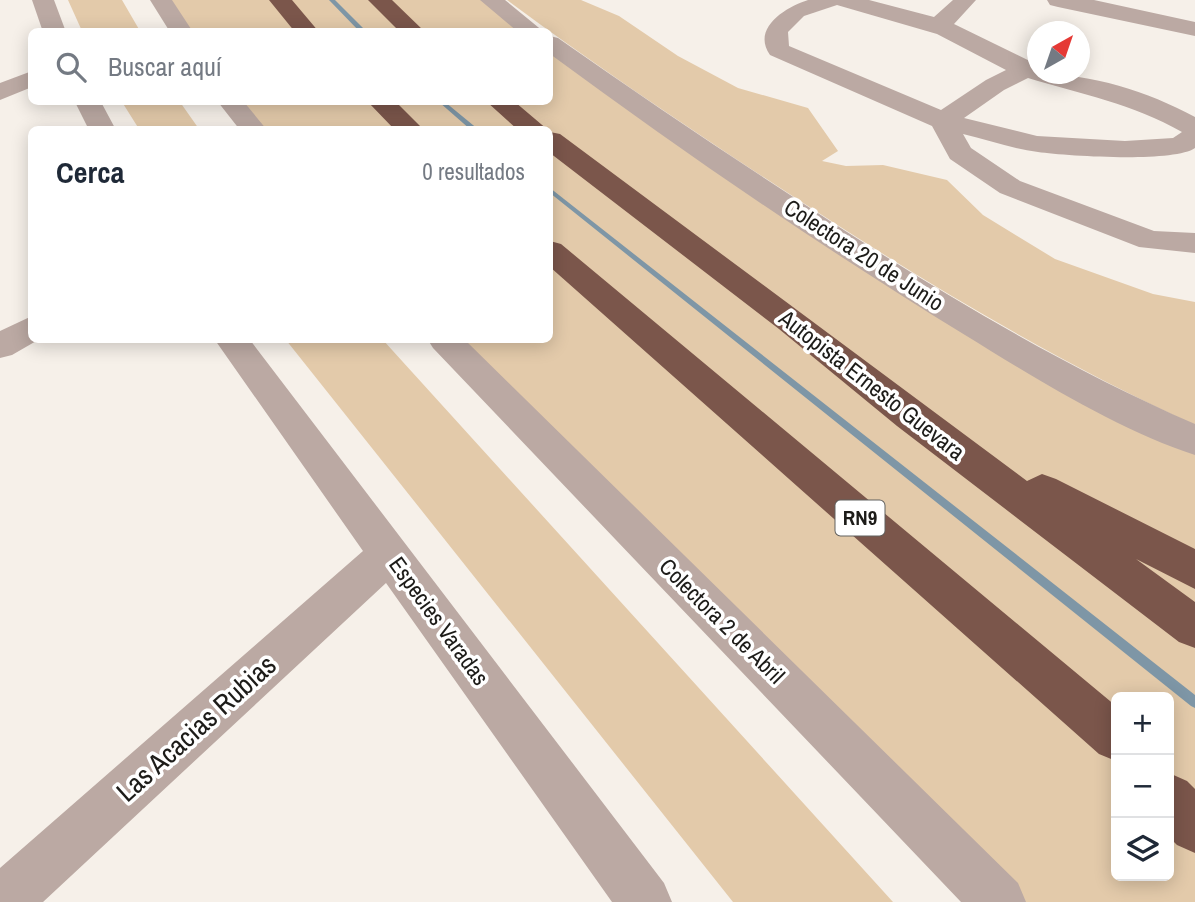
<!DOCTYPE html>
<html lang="es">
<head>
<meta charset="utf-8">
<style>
  :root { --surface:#fff; --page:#f2f2f3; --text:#1f2937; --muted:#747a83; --line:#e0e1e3 }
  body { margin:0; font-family:"Archivo Narrow",sans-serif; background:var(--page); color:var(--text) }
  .controls { position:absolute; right:21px; bottom:21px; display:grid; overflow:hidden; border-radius:10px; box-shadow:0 4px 18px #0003 }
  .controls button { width:63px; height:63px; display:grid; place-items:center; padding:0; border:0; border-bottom:2px solid var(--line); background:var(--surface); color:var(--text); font:35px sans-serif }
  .compass { position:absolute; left:1027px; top:21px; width:63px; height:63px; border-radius:50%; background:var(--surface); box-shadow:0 4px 18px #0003; rotate:40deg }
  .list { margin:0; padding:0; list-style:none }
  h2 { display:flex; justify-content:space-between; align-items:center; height:91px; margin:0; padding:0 28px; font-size:30px }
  h2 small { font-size:23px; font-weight:400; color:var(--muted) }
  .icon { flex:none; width:38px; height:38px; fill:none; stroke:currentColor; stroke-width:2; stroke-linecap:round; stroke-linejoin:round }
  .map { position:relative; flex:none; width:1195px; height:902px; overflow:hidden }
  .search { position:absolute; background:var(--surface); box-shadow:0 4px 18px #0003; left:28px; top:28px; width:525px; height:77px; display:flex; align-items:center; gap:18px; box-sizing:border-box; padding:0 24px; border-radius:10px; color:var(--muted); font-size:26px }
  .panel { position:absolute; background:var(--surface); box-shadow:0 4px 18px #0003; left:28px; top:126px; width:525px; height:217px; border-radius:10px }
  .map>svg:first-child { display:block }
  .green { fill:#e3caaa; fill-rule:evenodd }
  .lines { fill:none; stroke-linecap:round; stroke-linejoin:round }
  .stream { fill:#7e96a6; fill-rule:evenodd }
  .minor { fill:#bba9a3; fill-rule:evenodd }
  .highway { fill:#7b564b; fill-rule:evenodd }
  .labels { text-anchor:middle; stroke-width:7; stroke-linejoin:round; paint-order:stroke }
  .shield { fill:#fff; stroke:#61605e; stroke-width:2 }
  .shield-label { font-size:21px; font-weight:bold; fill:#1d1c19 }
  .street-label { font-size:23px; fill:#1d1c19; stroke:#fff }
  .near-street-label { font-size:28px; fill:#1d1c19; stroke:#fff }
</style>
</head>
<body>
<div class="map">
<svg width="1195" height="902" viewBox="0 0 1195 902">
  <rect width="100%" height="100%" fill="#f6f0e9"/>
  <!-- green -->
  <path class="green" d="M68 0H122L140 31H82Z
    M161 0H491L533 31H182Z
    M507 0H581L619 16 678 56 738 88 808 108 838 151 822 161 846 166 883 165 947 180 983 215 1055 259 1153 294 1195 302V425C1053 360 921 280 791 195 694 132 599 68 507 0Z
    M550 43 700 149 1195 440V902H999L445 340H550V130L254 129 231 102H550ZM1116 697H1169V876H1116Z
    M122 102H180L199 129H139Z
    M286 340H383L893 902H733Z"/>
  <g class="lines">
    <!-- stream -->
    <path class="stream" d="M329 0H335L367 32H360Z
      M439 102H445L479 130H471Z
      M550 188 1195 695V708L1191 706 550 193Z"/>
    <!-- minor -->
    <path class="minor" d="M32 0H54L66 32H43Z
      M150 0H172L193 32H170Z
      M480 0H505L544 32H518Z
      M808 0H869L934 17 953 0H976L954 24 1038 65V74C1092 74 1147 91 1195 117V148C1174 163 1067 156 1038 152 1013 149 988 140 963 134L971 148 1020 181 1154 231 1195 233V253L1139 247 1000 193 950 159 932 126 770 55C751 28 786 7 808 0ZM837 5 937 34 1006 70 986 80 941 110 789 46 788 32 804 16ZM1028 78C1081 94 1133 104 1182 132L1173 138 1125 141 1037 136 964 118 1004 90Z
      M1047 0H1094L1195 22V36L1058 7 1050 5Z
      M550 36 558 38C639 95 721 150 804 204 929 286 1058 364 1195 424V455C1120 431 1033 377 965 335 823 248 684 153 550 54Z
      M32 71V87L0 100V83Z
      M75 102H101L116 130H89Z
      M218 102H244L267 130H240Z
      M32 316V340H38L12 355 0 358V331Z
      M215 340H250L664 883 672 902H612L386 583 43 902H0V868L363 551Z
      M428 340H465L1018 883 1026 902H961L433 348Z"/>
    <!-- highway -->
    <path class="highway" d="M269 0H292L319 32H295Z
      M368 0H392L425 32H400Z
      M368 102H396L424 130H395Z
      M487 102H515L548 130H518Z
      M550 132 560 134 1027 481 1042 474 1056 479 1195 549V589L1136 559 1195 602V648L1179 642 897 426 779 329 550 153Z
      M550 241 561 244 1116 706V761L1099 754 550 267Z
      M1169 773 1187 781 1195 789V853L1177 845 1169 837Z"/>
  </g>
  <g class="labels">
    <!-- shield labels -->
    <rect class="shield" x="835.5" y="500.5" width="49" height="35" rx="5"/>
    <g class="shield-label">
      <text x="860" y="525">RN9</text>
    </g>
    <!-- street labels -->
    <g class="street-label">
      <text transform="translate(864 255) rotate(33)" y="8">Colectora 20 de Junio</text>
      <text transform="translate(872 385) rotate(38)" y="8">Autopista Ernesto Guevara</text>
      <text transform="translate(439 621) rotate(54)" y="8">Especies Varadas</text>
      <text transform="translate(722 621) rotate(45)" y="8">Colectora 2 de Abril</text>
    </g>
    <!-- near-street labels -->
    <g class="near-street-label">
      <text transform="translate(196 728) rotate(-42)" y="10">Las Acacias Rubias</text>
    </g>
  </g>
</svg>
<div class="controls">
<button>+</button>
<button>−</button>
<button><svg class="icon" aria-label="layers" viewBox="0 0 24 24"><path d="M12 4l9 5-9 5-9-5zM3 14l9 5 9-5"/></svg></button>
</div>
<svg class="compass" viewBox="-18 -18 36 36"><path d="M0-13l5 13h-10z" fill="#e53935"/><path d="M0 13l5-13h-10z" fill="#747a83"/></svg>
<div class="search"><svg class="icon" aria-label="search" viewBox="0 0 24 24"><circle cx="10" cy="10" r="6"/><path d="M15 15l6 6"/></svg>Buscar aquí</div>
<section class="panel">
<h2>Cerca<small>0 resultados</small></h2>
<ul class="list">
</ul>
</section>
</div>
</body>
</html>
